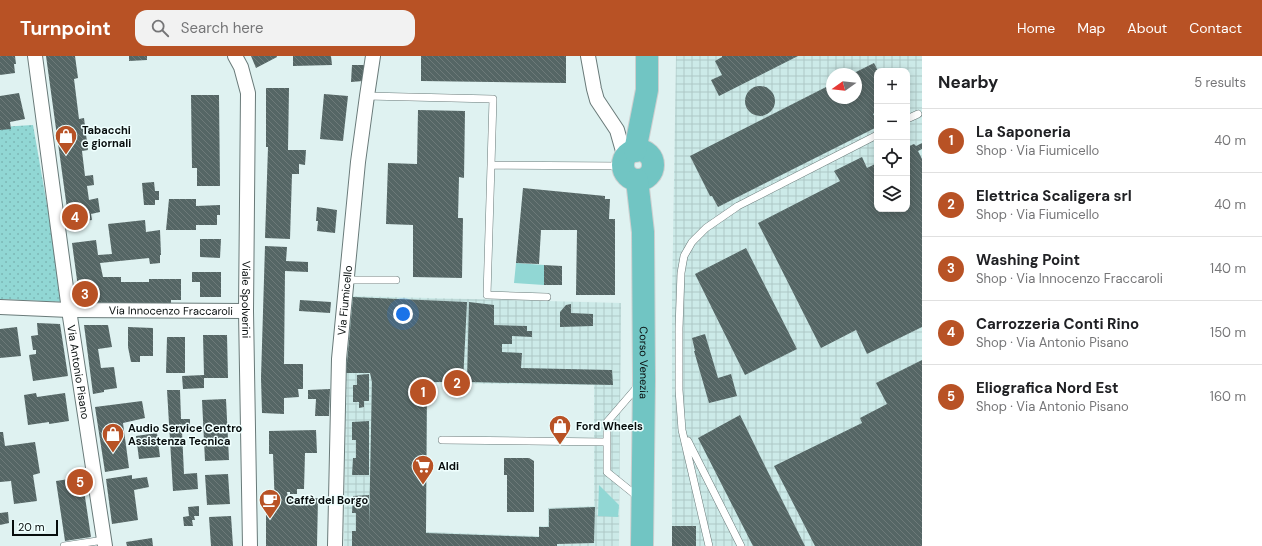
<!DOCTYPE html>
<html lang="en">
<head>
<meta charset="utf-8">
<style>
  :root { --surface:#fff; --page:#f2f2f2; --text:#202124; --muted:#757577; --line:#e0e0e0; --accent:#b85225 }
  body { margin:0; font-family:"DM Sans",sans-serif; background:var(--page); color:var(--text) }
  .controls { position:absolute; right:12px; top:12px; display:grid; overflow:hidden; border-radius:8px; box-shadow:0 2px 10px #0003 }
  .controls button { width:36px; height:36px; display:grid; place-items:center; padding:0; border:0; border-bottom:1px solid var(--line); background:var(--surface); color:var(--text); font:20px sans-serif }
  .compass { position:absolute; left:826px; top:12px; width:36px; height:36px; border-radius:50%; background:var(--surface); box-shadow:0 2px 10px #0003; rotate:255deg }
  .scale { position:absolute; left:12px; bottom:10px; width:46px; box-sizing:border-box; padding-left:4px; border:2px solid #070d0d; border-top:0; font-size:11px; line-height:14px; white-space:nowrap; color:#070d0d; -webkit-text-stroke:3px #effffe; paint-order:stroke }
  .you { position:absolute; left:403px; top:258px; width:14px; height:14px; margin:-10px; border:3px solid #fff; border-radius:50%; background:#1a73e8; box-shadow:0 0 0 6px #1a73e833 }
  .badge { display:grid; place-items:center; width:26px; height:26px; border-radius:50%; background:var(--accent); color:#fff; font-size:13px; font-weight:700 }
  .pin { position:absolute; translate:-50% -50%; border:2px solid #fff; box-shadow:0 1px 4px #0006 }
  .list { margin:0; padding:0; list-style:none }
  h2 { display:flex; justify-content:space-between; align-items:center; height:52px; margin:0; padding:0 16px; font-size:17px }
  h2 small { font-size:13px; font-weight:400; color:var(--muted) }
  .list li { display:grid; grid-template-columns:26px 1fr auto; gap:12px; align-items:center; box-sizing:border-box; height:64px; padding:0 16px; border-top:1px solid var(--line) }
  .list b { display:block; font-size:15px; white-space:nowrap }
  .list p { margin:0; font-size:13px; white-space:nowrap; color:var(--muted) }
  .list em { font-size:13px; font-style:normal; color:var(--muted) }
  .icon { flex:none; width:22px; height:22px; fill:none; stroke:currentColor; stroke-width:2; stroke-linecap:round; stroke-linejoin:round }
  .map { position:relative; flex:none; width:922px; height:490px; overflow:hidden }
  header { display:flex; align-items:center; gap:24px; box-sizing:border-box; height:56px; padding:0 20px; background:var(--accent); color:#fff }
  header strong { font-size:19px }
  nav { display:flex; gap:22px; margin-inline-start:auto; font-size:14px }
  .search { width:280px; height:36px; background:var(--page); display:flex; align-items:center; gap:10px; box-sizing:border-box; padding:0 14px; border-radius:12px; color:var(--muted); font-size:15px }
  main { display:flex }
  aside { flex:1; background:var(--surface) }
  .map>svg:first-child { display:block }
  .industrial { fill:url(#industrial-grid); fill-rule:evenodd }
  .green { fill:#91d7d4 }
  .garden { fill:url(#garden-dots) }
  .building { fill:url(#building-back-hatch) }
  .lines { fill:none; stroke-linecap:round; stroke-linejoin:round }
  .service-casing { stroke:#697a79; stroke-width:8 }
  .minor-casing { stroke:#697a79; stroke-width:16 }
  .primary-casing { stroke:#cdcfcf; stroke-width:24 }
  .service { stroke:#fff; stroke-width:7 }
  .minor { stroke:#fff; stroke-width:14 }
  .primary { stroke:#71c5c3; stroke-width:22 }
  .labels { text-anchor:middle; stroke-width:3; stroke-linejoin:round; paint-order:stroke }
  .poi-label { font-size:11px; font-weight:bold; fill:#070d0d; stroke:#effffe; text-anchor:start }
  .street-label { font-size:11px; fill:#070d0d; stroke:#effffe }
</style>
</head>
<body>
<header>
<strong>Turnpoint</strong>
<div class="search"><svg class="icon" aria-label="search" viewBox="0 0 24 24"><circle cx="10" cy="10" r="6"/><path d="M15 15l6 6"/></svg>Search here</div>
<nav><a>Home</a><a>Map</a><a>About</a><a>Contact</a></nav>
</header>
<main>
<div class="map">
<svg width="922" height="490" viewBox="0 0 922 490">
  <defs>
    <pattern id="industrial-grid" width="8" height="8" patternUnits="userSpaceOnUse"><rect width="8" height="8" fill="#cceae8"/><path d="M0 4h8M4 0v8" fill="none" stroke="#aec8c6"/></pattern>
    <pattern id="garden-dots" width="8" height="8" patternUnits="userSpaceOnUse"><rect width="8" height="8" fill="#91d7d4"/><path d="M2 2h.1M6 6h.1" fill="none" stroke="#7cb7b5" stroke-width="1.8" stroke-linecap="round"/></pattern>
    <pattern id="building-back-hatch" width="6" height="6" patternUnits="userSpaceOnUse"><rect width="6" height="6" fill="#556665"/><path d="M-1 5l2 2M0 0l6 6M5-1l2 2" fill="none" stroke="#6d7a79"/></pattern>
  </defs>
  <rect width="100%" height="100%" fill="#dff2f1"/>
  <!-- industrial -->
  <path class="industrial" d="M676 0H922V490H672V245ZM877 15H907V153H877ZM832 18H856V42H832Z
    M352 240 621 247 619 490H344L346 317ZM427 327 594 329V450L548 452V470H539V480L426 476Z"/>
  <!-- green -->
  <path class="green" d="M516 207 544 209V229L514 227Z
    M599 429 619 449 618 461 598 460Z"/>
  <!-- garden -->
  <path class="garden" d="M33 69 64 246 0 243V71Z"/>
  <!-- building -->
  <path class="building" d="M0 0H15L16 8H14L15 17 0 19Z
    M46 0H75L78 22 74 23 79 63 84 62 88 94 82 95 85 120 93 119 94 129 87 130 89 144 98 142 100 156 91 158 92 164 69 167Z
    M129 0H147V4L129 5Z
    M251 0H277V1L256 12Z
    M293 0H331L332 9 293 10Z
    M421 0H566V27L421 25Z
    M722 0H798L719 40 711 24 722 19 715 5 722 1Z
    M874 7 878 15H877V56L873 58 877 65V71L718 151 712 140H710L690 100 832 28V42H856V18H852Z
    M352 9H365L363 25 351 26Z
    M745 45a15 15 0 1 1 30 0a15 15 0 1 1-30 0Z
    M266 32H289L288 94H306L305 109 299 108V118H292L290 183 265 182 268 91H266Z
    M19 37 25 63 10 66 11 73 0 74V40Z
    M324 38 348 40 343 85 320 83Z
    M191 39H219L220 130H197V112H192Z
    M418 54 465 55 464 122 459 121 458 162H463L462 222 413 221V169L386 168 388 107 417 108Z
    M922 87V93L918 95 922 103V271L867 298 856 274 821 292 758 167 840 125 834 115 862 101 867 112 877 107V153H907V91L914 88 916 90Z
    M154 126 155 135H159V144H155V149H144L142 127Z
    M523 132 605 140V143H610L609 163H615V239H576L577 174H541L539 208 516 207Z
    M169 143H196V150L220 149V159H217V169H196V174H166Z
    M317 151 337 154 335 177 317 175 318 165H316Z
    M145 164 146 176 160 174 161 199H160V207L150 208 149 202 100 207 103 221H121V226H149V223H181V244H171V248L80 246 72 187 96 184 98 199 112 198 108 168Z
    M200 183H221L220 202 200 201Z
    M265 190 287 191 286 205 308 206V216L285 215 284 308H303V333H298L299 341 284 342V358L262 357 261 322Z
    M746 192 797 293 745 319 695 218Z
    M544 209 562 210V229H544Z
    M192 216H221V241H200V226H192Z
    M353 241 467 246 463 326H427L426 477 539 481V471H549V453L595 451 594 487 557 488V490H352V475H356V457H352L353 440 369 439V473L372 326 370 317H346Z
    M300 244 331 246 330 257 299 255Z
    M469 246 494 249V269L527 270V275H532V281L512 280V288H502V296L522 297 521 312 612 314 613 329 467 326Z
    M571 248V257L593 258V270L560 271V256L566 249Z
    M37 267 60 268 68 320 33 325 29 299 36 298V294H33L31 280 38 279Z
    M84 269H108L112 291 98 293 101 312 114 311 117 332 104 334V336L93 338Z
    M17 271 21 300 0 302V273Z
    M128 271 153 272V300H140V306H131L128 291Z
    M705 278 718 322 731 318 737 340 709 347 694 295H695L692 282Z
    M203 279H227L228 322H204V332L183 333 182 320 204 319Z
    M167 281H185V317H166Z
    M922 304V490H815L774 410 862 367 860 362 887 348 876 327Z
    M369 318V345H364V351L359 352V346H353V329H357V319Z
    M330 333 329 360H315L316 343H308V334Z
    M167 334H180L181 363H190V375H182L184 418 197 417 198 433 173 435Z
    M36 337 37 341 65 337 69 365 49 368V366L28 369 24 339Z
    M226 343 229 404 205 405 202 344Z
    M142 345 145 362 123 367 129 412 105 416 95 351Z
    M740 359 760 400 805 490H753L698 382Z
    M369 365V419H352L353 402H356V384H352V366Z
    M316 374 317 397H305L304 433H297V438H290V436H287L288 442H318L317 490H266V452H275L273 398H269V375Z
    M0 376H3L5 390 35 386 40 417 33 419 37 445 14 448 11 425 0 426Z
    M157 377 160 401 139 403 136 380Z
    M504 402H529L534 405V456H507V419H504Z
    M228 418 230 448 207 449 205 419Z
    M132 419V423L147 421 149 431 134 434 138 464 112 468 106 423Z
    M82 421 91 481 65 485 56 425Z
    M199 450V460H194L195 464H192L193 470H184L183 461 189 460 188 451Z
    M8 456 9 467 0 469V457Z
    M231 460 233 490H211L209 461Z
    M672 470H696V490H672Z
    M152 482 153 490H127L126 486Z"/>
  <g class="lines">
    <!-- service casing -->
    <g class="service-casing">
      <path id="service" d="M367 40 493 43 491 109
        M907 63 918 58
        M346 224H396
        M547 241 487 239 491 109 623 110
        M442 384 607 386
        M688 385 741 490
        M638 441 607 416V366L638 330
        M64 490 104 484
        M709 490 682 374 679 334V272L681 217 684 200 692 186 706 172 738 150 877 79"/>
    </g>
    <!-- minor casing -->
    <g class="minor-casing">
      <g id="minor">
        <path id="s1" d="M35 0 69 254 105 490"/>
        <path id="s2" d="M235 0 241 11 248 37 246 255 250 490"/>
        <path d="M588 0 594 33 597 44 617 74 625 102"/>
        <path id="s3" d="M0 251 69 254 246 255"/>
        <path id="s4" d="M335 490 339 303 358 106 367 40 373 0"/>
      </g>
    </g>
    <!-- primary casing -->
    <g class="primary-casing">
      <g id="primary">
        <circle cx="638" cy="109" r="15"/>
        <path d="M635 95 647 34V0"/>
        <path id="s5" d="M637 124 643 176 644 324 642 490"/>
      </g>
    </g>
    <!-- service -->
    <use href="#service" class="service"/>
    <!-- minor -->
    <use href="#minor" class="minor"/>
    <!-- primary -->
    <use href="#primary" class="primary"/>
  </g>
  <!-- icons -->
  <defs>
    <g id="shop-pin" transform="scale(1.15)"><path d="M0 17L-7.5 6A9.5 9.5 0 1 1 7.5 6Z" fill="#b85225" stroke="#effffe"/><path d="M-5-2.5h2.3a2.7 3.5 0 0 1 5.4 0H5L5.5 6h-11ZM-1.5-2.5h3a1.5 2.3 0 0 0-3 0Z" fill="#fff"/></g>
    <g id="supermarket-pin" transform="scale(1.15)"><path d="M0 17L-7.5 6A9.5 9.5 0 1 1 7.5 6Z" fill="#b85225" stroke="#effffe"/><path d="M-6-5.5h2.5l.6 2H6L4.5 2H-2.5L-4.4-4H-6ZM-1.5 3.2a1.3 1.3 0 1 0 .1 0ZM3 3.2a1.3 1.3 0 1 0 .1 0Z" fill="#fff"/></g>
    <g id="cafe-pin" transform="scale(1.15)"><path d="M0 17L-7.5 6A9.5 9.5 0 1 1 7.5 6Z" fill="#b85225" stroke="#effffe"/><path d="M-5.5-4.5H6V0H3Q3 3.5 0 3.5H-2.5Q-5.5 3.5-5.5 0ZM3-3.2v2h1.7v-2ZM-6 4.5H4V6H-6Z" fill="#fff"/></g>
  </defs>
  <g fill-rule="evenodd">
    <use href="#shop-pin" x="66" y="80"/>
    <use href="#shop-pin" x="560" y="370"/>
    <use href="#shop-pin" x="113" y="378"/>
    <use href="#supermarket-pin" x="423" y="410"/>
    <use href="#cafe-pin" x="270" y="444"/>
  </g>
  <g class="labels">
    <!-- poi labels -->
    <g class="poi-label">
      <text x="82" y="78">Tabacchi<tspan x="82" dy="13">e giornali</tspan></text>
      <text x="576" y="374">Ford Wheels</text>
      <text x="128" y="376">Audio Service Centro<tspan x="128" dy="13">Assistenza Tecnica</tspan></text>
      <text x="438" y="414">Aldi</text>
      <text x="286" y="448">Caffè del Borgo</text>
    </g>
    <!-- street labels -->
    <g class="street-label">
      <text dy="4" stroke="none"><textPath href="#s2" startOffset="246">Viale Spolverini</textPath></text>
      <text dy="4" stroke="none"><textPath href="#s4" startOffset="246">Via Fiumicello</textPath></text>
      <text dy="4" stroke="none"><textPath href="#s3" startOffset="171">Via Innocenzo Fraccaroli</textPath></text>
      <text dy="4" stroke="none"><textPath href="#s5" startOffset="183">Corso Venezia</textPath></text>
      <text dy="4" stroke="none"><textPath href="#s1" startOffset="319">Via Antonio Pisano</textPath></text>
    </g>
  </g>
</svg>
<div class="controls">
<button>+</button>
<button>−</button>
<button><svg class="icon" aria-label="locate" viewBox="0 0 24 24"><circle cx="12" cy="12" r="6"/><path d="M12 2v4M12 18v4M2 12h4M18 12h4"/></svg></button>
<button><svg class="icon" aria-label="layers" viewBox="0 0 24 24"><path d="M12 4l9 5-9 5-9-5zM3 14l9 5 9-5"/></svg></button>
</div>
<svg class="compass" viewBox="-18 -18 36 36"><path d="M0-13l5 13h-10z" fill="#e53935"/><path d="M0 13l5-13h-10z" fill="#757577"/></svg>
<div class="scale">20 m</div>
<div class="you"></div>
<div class="pin badge" style="left:423px;top:336px">1</div>
<div class="pin badge" style="left:457px;top:327px">2</div>
<div class="pin badge" style="left:85px;top:238px">3</div>
<div class="pin badge" style="left:75px;top:161px">4</div>
<div class="pin badge" style="left:80px;top:426px">5</div>
</div>
<aside>
<h2>Nearby<small>5 results</small></h2>
<ul class="list">
<li><span class="badge">1</span><div><b>La Saponeria</b><p>Shop · Via Fiumicello</p></div><em>40 m</em></li>
<li><span class="badge">2</span><div><b>Elettrica Scaligera srl</b><p>Shop · Via Fiumicello</p></div><em>40 m</em></li>
<li><span class="badge">3</span><div><b>Washing Point</b><p>Shop · Via Innocenzo Fraccaroli</p></div><em>140 m</em></li>
<li><span class="badge">4</span><div><b>Carrozzeria Conti Rino</b><p>Shop · Via Antonio Pisano</p></div><em>150 m</em></li>
<li><span class="badge">5</span><div><b>Eliografica Nord Est</b><p>Shop · Via Antonio Pisano</p></div><em>160 m</em></li>
</ul>
</aside>
</main>
</body>
</html>
